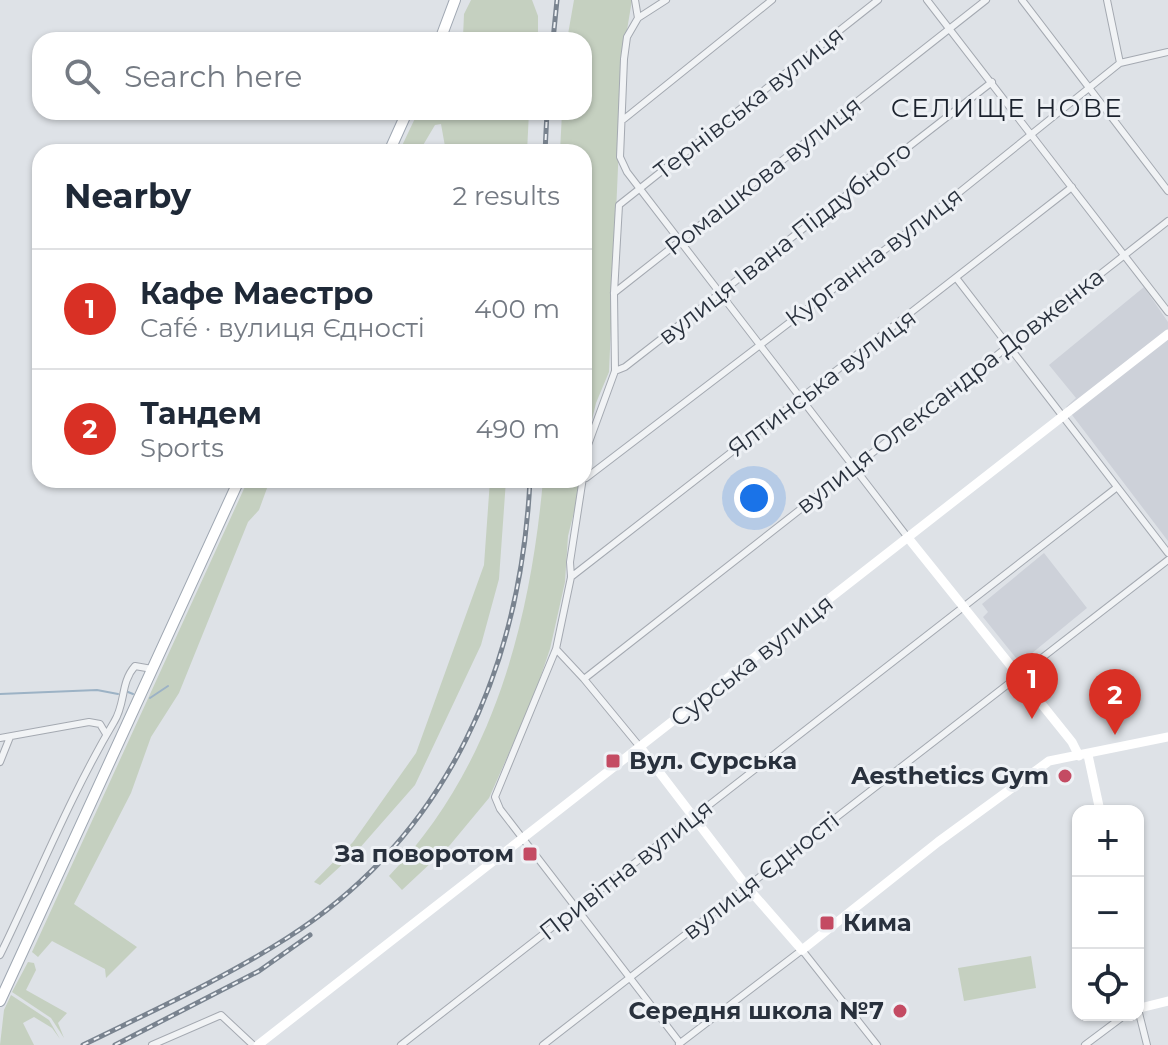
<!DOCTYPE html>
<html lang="en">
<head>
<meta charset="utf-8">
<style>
  :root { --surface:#fff; --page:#f2f2f3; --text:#1f2937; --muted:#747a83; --line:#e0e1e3; --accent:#d93025 }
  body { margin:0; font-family:Montserrat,sans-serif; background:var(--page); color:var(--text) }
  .controls { position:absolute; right:24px; bottom:24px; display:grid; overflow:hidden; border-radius:16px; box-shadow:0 2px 6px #0004 }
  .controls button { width:72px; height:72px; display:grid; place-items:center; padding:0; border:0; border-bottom:2px solid var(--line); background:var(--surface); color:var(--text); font:40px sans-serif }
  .you { position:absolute; left:754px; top:498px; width:28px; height:28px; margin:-20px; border:6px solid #fff; border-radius:50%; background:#1a73e8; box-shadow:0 0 0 12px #1a73e833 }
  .badge { display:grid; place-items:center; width:52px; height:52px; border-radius:50%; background:var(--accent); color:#fff; font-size:26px; font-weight:700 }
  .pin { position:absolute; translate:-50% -66px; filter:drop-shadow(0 2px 4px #0008) }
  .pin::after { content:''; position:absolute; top:42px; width:28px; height:24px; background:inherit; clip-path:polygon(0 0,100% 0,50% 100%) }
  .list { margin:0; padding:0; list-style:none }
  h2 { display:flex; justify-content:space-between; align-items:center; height:104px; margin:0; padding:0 32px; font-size:34px }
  h2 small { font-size:26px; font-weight:400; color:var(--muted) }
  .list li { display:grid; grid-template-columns:52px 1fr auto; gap:24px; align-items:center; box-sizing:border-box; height:120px; padding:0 32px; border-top:2px solid var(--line) }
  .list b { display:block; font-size:30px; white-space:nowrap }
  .list p { margin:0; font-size:26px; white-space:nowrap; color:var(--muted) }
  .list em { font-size:26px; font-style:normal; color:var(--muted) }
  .icon { flex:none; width:44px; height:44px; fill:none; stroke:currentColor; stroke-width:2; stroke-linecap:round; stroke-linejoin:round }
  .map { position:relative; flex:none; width:1168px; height:1045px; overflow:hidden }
  .search { position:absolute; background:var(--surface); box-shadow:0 2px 6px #0004; left:32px; top:32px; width:560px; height:88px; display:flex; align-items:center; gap:20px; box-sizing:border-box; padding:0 28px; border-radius:24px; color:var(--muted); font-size:30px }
  .panel { position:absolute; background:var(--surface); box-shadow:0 2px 6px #0004; left:32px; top:144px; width:560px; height:344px; border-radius:24px }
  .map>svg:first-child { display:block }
  .built { fill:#cdd1d9 }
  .green { fill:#c5d0c0 }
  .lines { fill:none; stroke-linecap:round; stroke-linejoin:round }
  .stream { stroke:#9cb2c5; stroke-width:2 }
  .street-casing { stroke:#a4a9b1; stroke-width:8 }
  .primary-casing { stroke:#9fa7b2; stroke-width:12 }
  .street { stroke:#f1f3f5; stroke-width:6 }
  .secondary { stroke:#fff; stroke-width:9 }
  .primary { stroke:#fff; stroke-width:10 }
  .rail-casing { stroke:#79838f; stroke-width:5 }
  .rail { stroke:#eef1f5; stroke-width:2; stroke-dasharray:6; stroke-linecap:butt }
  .poi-dot { fill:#c44b63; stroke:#eef1f5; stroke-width:3 }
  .labels { text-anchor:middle; stroke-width:6; stroke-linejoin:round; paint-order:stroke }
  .street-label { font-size:24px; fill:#29313d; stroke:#eef1f5 }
  .poi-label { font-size:24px; font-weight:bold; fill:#29313d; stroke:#eef1f5; text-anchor:end }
  .neighbourhood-label { font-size:26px; letter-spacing:2px; fill:#1b222d; stroke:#eef1f5 }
</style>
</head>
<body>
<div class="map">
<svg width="1168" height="1045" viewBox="0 0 1168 1045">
  <rect width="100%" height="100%" fill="#dee2e7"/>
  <!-- built -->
  <path class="built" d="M1144 287 1168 322V541L1066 407 1076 398 1049 365Z
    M1044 553 1087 608 1020 663 983 617 988 612 982 604Z"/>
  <!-- green -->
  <path class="green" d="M471 0H532L538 16V40H459L463 37 464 14Z
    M574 0H632L623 54 609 372 596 403 584 454V152H560L562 112H584V40H567Z
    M418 112H529L527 152H446L441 124 435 125 419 152H399Z
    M248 480H270L259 510 248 522 179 693 151 737 131 793 74 904 137 947 106 978 105 969 52 941 38 957 32 952Z
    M490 480H506L499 579 481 645 415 785 358 850 320 885 314 882 353 842 416 753 484 565Z
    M543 480H582L568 536 565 582 550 649 533 699 489 798 450 845 402 890 389 876C492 769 530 625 543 480Z
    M1031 956 1036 988 964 1001 958 968Z
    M28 962 34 963 36 970 26 990 67 1013 58 1023 64 1038 51 1018 12 992Z
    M11 995 49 1020 60 1039 52 1028 34 1017 23 1023 34 1045H0L4 1010Z"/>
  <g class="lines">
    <!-- stream -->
    <path class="stream" d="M128 692 133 694
      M0 694 97 690 118 694
      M150 698 168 686"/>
    <!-- street casing -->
    <g class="street-casing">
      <path id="street" d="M635 0 638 18 627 37 624 59 620 157 627 172 909 539
        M927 0 1168 312
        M1022 0 1168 191
        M1107 0 1120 63
        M638 18 666 0
        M624 119 772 0
        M957 279 1168 553
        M614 293 986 0
        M615 371 625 367 992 82
        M586 478 946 203 1120 63 1168 52
        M571 577 1072 187
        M556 649 571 577 570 562 588 445 615 371 614 293 619 205 878 0
        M584 679 640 747
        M0 738 89 722 100 724 106 734
        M0 762 10 737
        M0 955C38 877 70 796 114 722 126 703 120 683 135 666L152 669
        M1138 1009 1147 1045
        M680 1043 500 809 495 797 556 649 584 679 1168 221
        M679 1044 802 950 877 1045
        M152 1045 221 1015 253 1045
        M401 1045 1116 488
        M543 1045 1168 560
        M1085 1045 1125 1015"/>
    </g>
    <!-- primary casing -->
    <g class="primary-casing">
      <path id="primary" d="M440 40 455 0
        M389 152 407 112
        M0 1001 239 480"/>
    </g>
    <!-- street -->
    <use href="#street" class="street"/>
    <!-- secondary -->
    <path class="secondary" d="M909 539 1072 742 1079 756
      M640 747 747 887 802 950 938 842 1049 761 1168 737
      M1088 755 1100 811
      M1138 1001 1140 1008 1168 1001
      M258 1045 1168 334"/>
    <!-- primary -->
    <use href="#primary" class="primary"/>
    <!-- rail casing -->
    <g class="rail-casing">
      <path id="rail" d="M553 40 557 0
        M545 152 547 112
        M83 1045C152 1011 223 979 287 938 449 835 521 665 530 480
        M115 1045 259 971 310 935"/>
    </g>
    <!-- rail -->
    <use href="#rail" class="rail"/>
  </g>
  <!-- markers -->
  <g class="poi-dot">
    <rect x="605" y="753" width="16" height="16" rx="4"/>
    <circle cx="1065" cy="776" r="8"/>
    <rect x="522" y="846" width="16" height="16" rx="4"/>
    <rect x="819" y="915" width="16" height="16" rx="4"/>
    <circle cx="900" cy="1011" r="8"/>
  </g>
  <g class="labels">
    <!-- street labels -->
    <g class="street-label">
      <text transform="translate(749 103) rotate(-38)" y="8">Тернівська вулиця</text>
      <text transform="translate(763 176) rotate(-38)" y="8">Ромашкова вулиця</text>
      <text transform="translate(785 243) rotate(-38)" y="8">вулиця Івана Піддубного</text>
      <text transform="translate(874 257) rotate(-37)" y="8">Курганна вулиця</text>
      <text transform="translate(822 383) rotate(-37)" y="8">Ялтинська вулиця</text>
      <text transform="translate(950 391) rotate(-38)" y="8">вулиця Олександра Довженка</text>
      <text transform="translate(752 661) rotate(-38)" y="8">Сурська вулиця</text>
      <text transform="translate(626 870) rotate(-38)" y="8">Привітна вулиця</text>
      <text transform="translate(761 876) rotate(-38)" y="8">вулиця Єдності</text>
    </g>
    <!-- poi labels -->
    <g class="poi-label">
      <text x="629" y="769" text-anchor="start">Вул. Сурська</text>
      <text x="1049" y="784">Aesthetics Gym</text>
      <text x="514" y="862">За поворотом</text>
      <text x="843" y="931" text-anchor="start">Кима</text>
      <text x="884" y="1019">Середня школа №7</text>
    </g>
    <!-- neighbourhood labels -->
    <g class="neighbourhood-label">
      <text x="1007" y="117">СЕЛИЩЕ НОВЕ</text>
    </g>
  </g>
</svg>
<div class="controls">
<button>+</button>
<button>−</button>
<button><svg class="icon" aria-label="locate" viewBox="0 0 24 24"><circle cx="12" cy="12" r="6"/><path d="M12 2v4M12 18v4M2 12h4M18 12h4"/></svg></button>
</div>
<div class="you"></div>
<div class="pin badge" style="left:1032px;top:719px">1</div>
<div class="pin badge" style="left:1115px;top:735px">2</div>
<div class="search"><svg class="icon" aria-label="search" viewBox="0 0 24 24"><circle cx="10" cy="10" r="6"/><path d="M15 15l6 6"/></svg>Search here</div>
<section class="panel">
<h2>Nearby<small>2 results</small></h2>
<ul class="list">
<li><span class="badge">1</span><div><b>Кафе Маестро</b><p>Café · вулиця Єдності</p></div><em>400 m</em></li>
<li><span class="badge">2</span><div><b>Тандем</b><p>Sports</p></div><em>490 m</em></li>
</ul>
</section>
</div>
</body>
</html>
